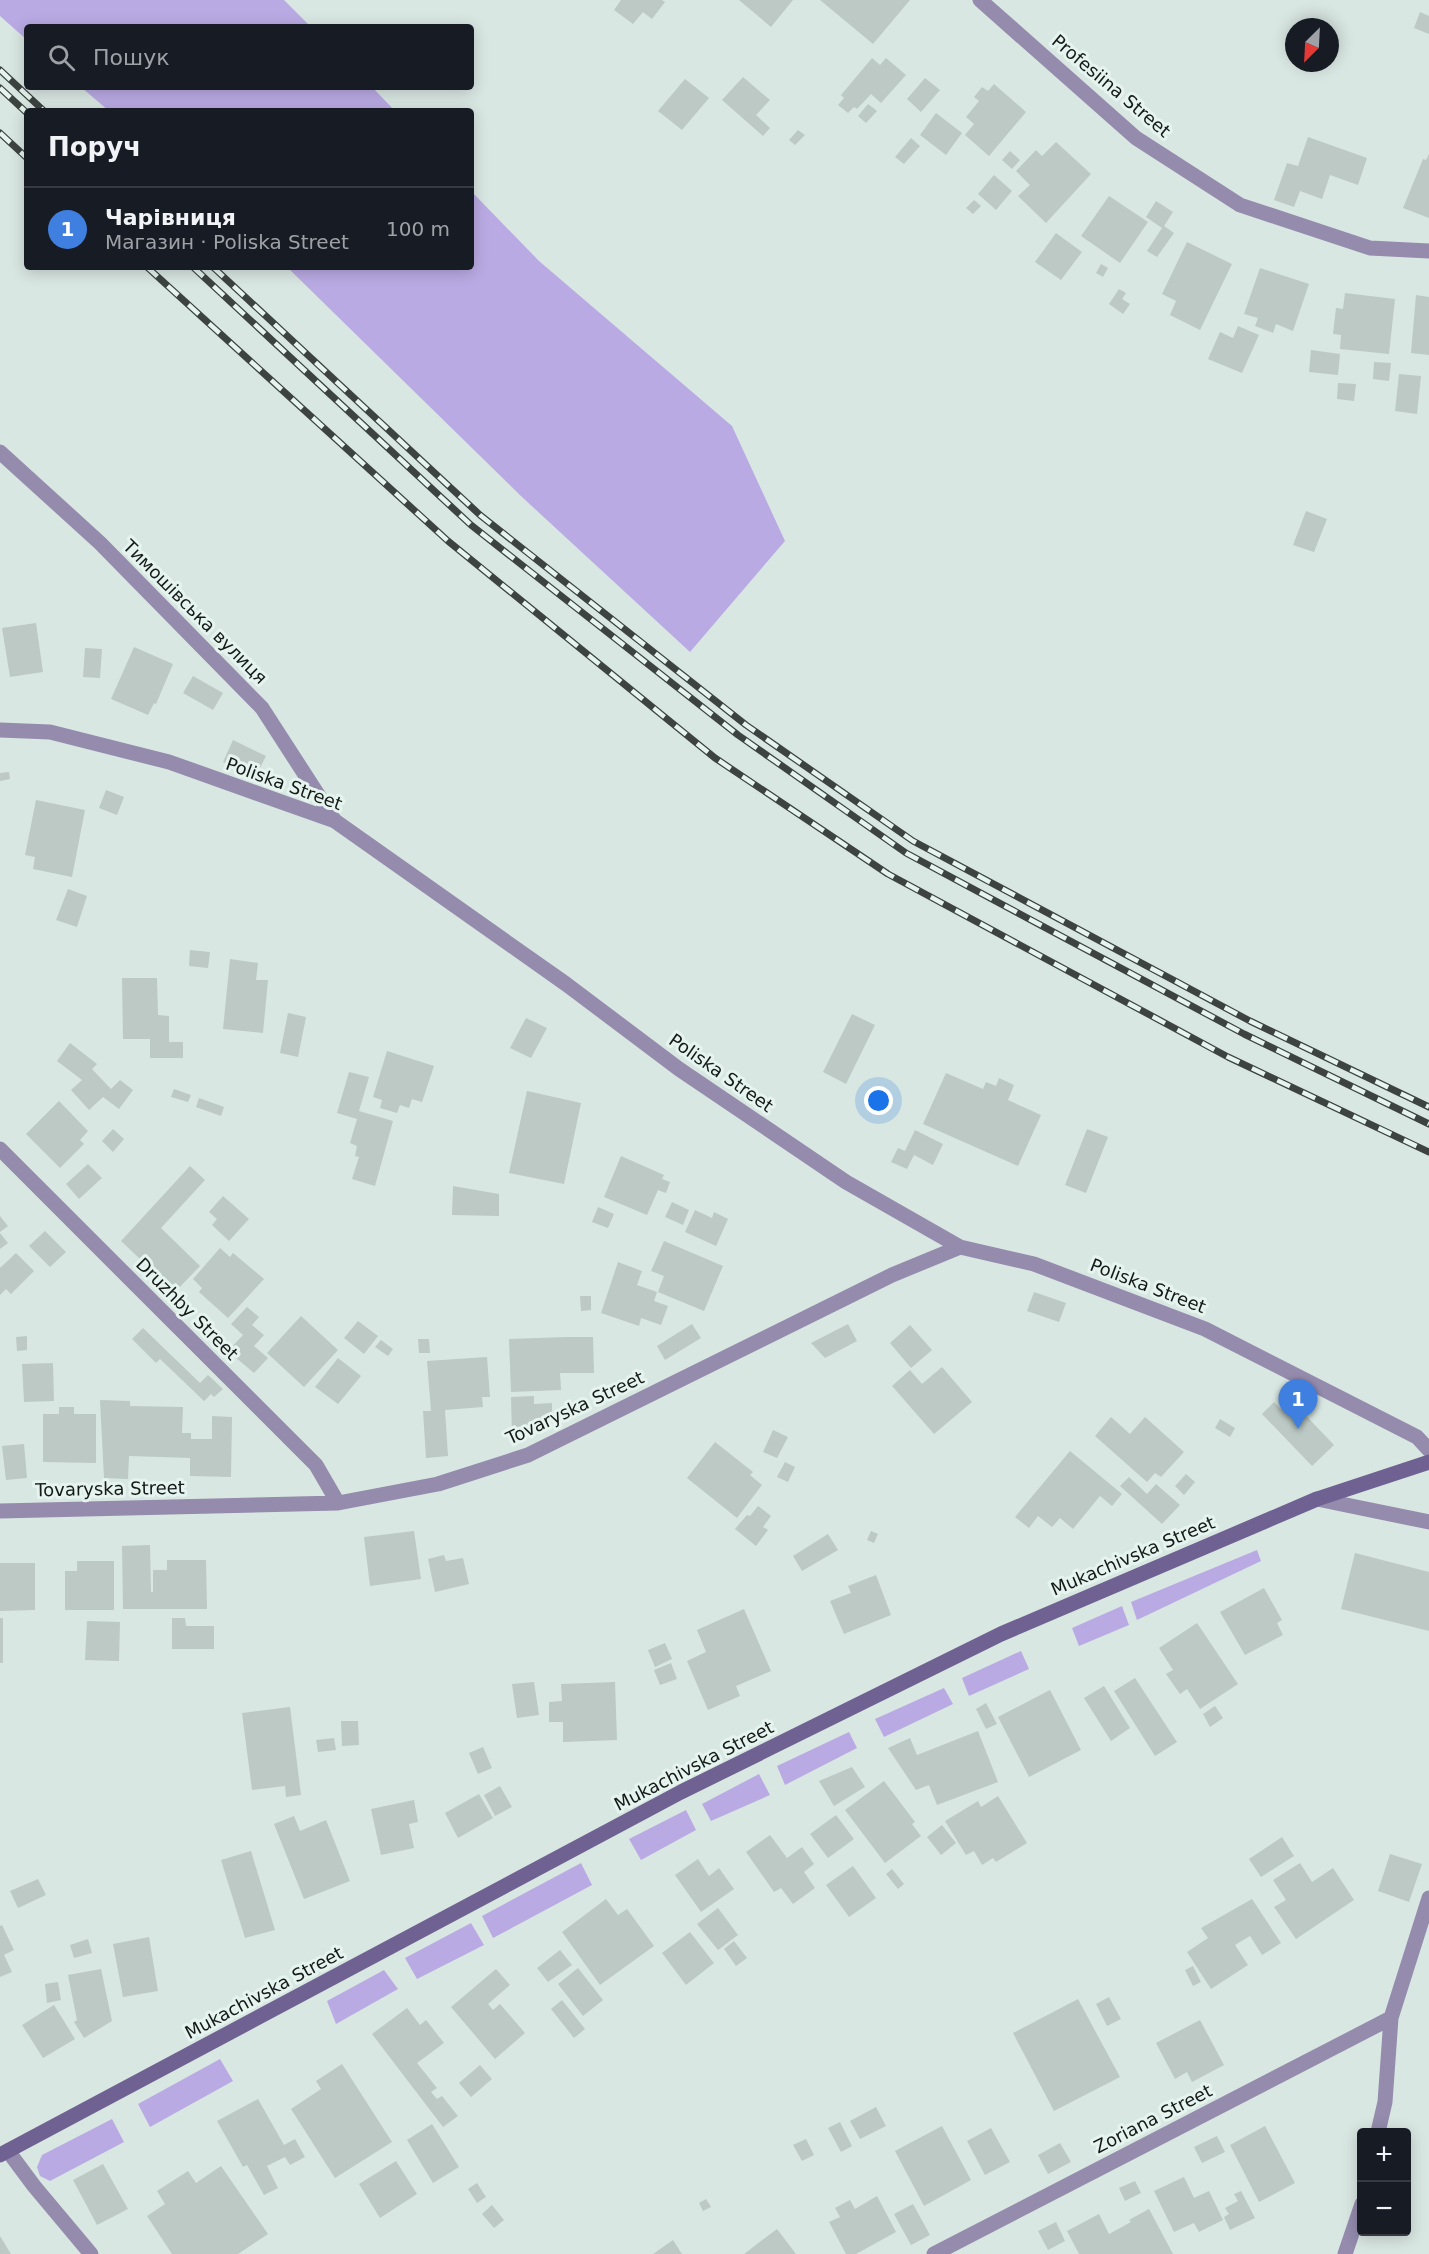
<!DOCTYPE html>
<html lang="uk">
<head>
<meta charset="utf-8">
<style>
  :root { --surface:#171b24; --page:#20242c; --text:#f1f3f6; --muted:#9ea1a6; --line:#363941; --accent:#8457d1 }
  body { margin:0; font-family:"DejaVu Sans",sans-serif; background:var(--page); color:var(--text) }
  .controls { position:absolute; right:18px; bottom:18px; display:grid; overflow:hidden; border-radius:6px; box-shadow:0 3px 15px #0003 }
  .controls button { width:54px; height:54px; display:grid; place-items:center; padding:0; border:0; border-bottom:2px solid var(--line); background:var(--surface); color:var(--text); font:30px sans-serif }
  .compass { position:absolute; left:1285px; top:18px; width:54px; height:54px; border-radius:50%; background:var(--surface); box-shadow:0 3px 15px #0003; rotate:204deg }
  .you { position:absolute; left:879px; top:1101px; width:21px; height:21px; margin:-15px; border:4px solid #fff; border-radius:50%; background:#1a73e8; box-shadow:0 0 0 9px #1a73e833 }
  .badge { display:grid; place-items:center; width:39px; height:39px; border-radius:50%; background:var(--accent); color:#fff; font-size:20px; font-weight:700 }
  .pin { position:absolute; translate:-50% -50px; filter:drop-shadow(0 2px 3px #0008) }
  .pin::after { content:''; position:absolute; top:32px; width:21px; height:18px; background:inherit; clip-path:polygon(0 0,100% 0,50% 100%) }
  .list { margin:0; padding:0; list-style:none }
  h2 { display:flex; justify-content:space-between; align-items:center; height:78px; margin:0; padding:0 24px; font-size:26px }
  h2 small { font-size:20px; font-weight:400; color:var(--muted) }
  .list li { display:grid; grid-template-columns:39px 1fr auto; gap:18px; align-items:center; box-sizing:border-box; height:84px; padding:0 24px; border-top:2px solid var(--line) }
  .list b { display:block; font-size:22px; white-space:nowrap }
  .list p { margin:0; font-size:20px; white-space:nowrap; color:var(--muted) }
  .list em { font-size:20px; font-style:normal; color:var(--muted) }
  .icon { flex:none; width:33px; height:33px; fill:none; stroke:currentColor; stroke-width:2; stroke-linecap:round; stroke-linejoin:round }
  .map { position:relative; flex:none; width:1429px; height:2254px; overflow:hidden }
  .search { position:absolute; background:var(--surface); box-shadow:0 3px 15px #0003; left:24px; top:24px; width:450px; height:66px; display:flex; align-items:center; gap:15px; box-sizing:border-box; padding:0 21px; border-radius:6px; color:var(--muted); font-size:22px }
  .panel { position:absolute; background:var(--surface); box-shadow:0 3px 15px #0003; left:24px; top:108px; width:450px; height:162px; border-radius:6px }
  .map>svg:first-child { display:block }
  .green { fill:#baaae4 }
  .building { fill:#bcc9c4 }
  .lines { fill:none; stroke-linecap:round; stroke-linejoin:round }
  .street { stroke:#948bad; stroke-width:15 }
  .secondary { stroke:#6f6191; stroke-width:15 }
  .rail-casing { stroke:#3c4341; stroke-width:7 }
  .rail { stroke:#e6f4ef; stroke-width:4.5; stroke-dasharray:14; stroke-linecap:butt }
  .labels { text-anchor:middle; stroke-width:6; stroke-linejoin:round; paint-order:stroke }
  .street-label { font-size:18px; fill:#151a18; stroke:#e6f4ef }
</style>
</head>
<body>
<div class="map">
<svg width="1429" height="2254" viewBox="0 0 1429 2254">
  <rect width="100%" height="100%" fill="#d9e7e2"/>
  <!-- green -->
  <path class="green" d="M0 0H284L311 27H27V40L0 16Z
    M81 87H372L395 111H109Z
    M471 191 539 261 732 426 785 541 690 652 522 497 287 267H471Z
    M1257 1550 1261 1561 1137 1620 1131 1602Z
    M1122 1606 1129 1625 1079 1646 1072 1628Z
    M1021 1651 1029 1669 969 1696 962 1678Z
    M944 1688 953 1704 884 1737 875 1719Z
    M849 1732 857 1748 785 1785 777 1766Z
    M759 1774 770 1795 711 1821 702 1804Z
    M686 1810 696 1830 641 1860 629 1839Z
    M581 1863 592 1885 493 1938 482 1916Z
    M471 1923 484 1945 417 1979 405 1958Z
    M384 1970 398 1989 336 2024 327 2001Z
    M220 2059 233 2081 150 2127 138 2104Z
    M112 2119 124 2142 50 2181 40 2176 37 2167 42 2155Z"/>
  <!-- building -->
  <path class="building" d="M621 0H662L665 2 652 19 643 12 633 24 614 10Z
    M739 0H793L771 27Z
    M820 0H910L873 44Z
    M1420 12 1429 16V34L1414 28Z
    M872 58 880 65 886 58 906 75 881 103 871 94 857 109 854 107 848 113 838 105 844 98 841 95Z
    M743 77 770 100 756 115 770 128 763 136 722 100Z
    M925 78 940 90 921 112 907 99Z
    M685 79 709 98 682 130 658 111Z
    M994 84 1026 112 989 156 965 135 974 124 966 117 979 101 974 97 982 87 988 91Z
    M868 104 877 111 866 123 858 116Z
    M936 113 962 133 946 155 920 135Z
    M798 130 805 135 795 145 789 140Z
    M1308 137 1367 158 1358 185 1330 175 1322 199 1300 191 1294 207 1274 200 1287 163 1298 166Z
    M911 138 920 146 904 164 895 157Z
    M1056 142 1091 174 1046 223 1018 196 1030 185 1016 171 1036 150 1042 156Z
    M1010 151 1020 160 1012 169 1002 160Z
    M1429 154V218L1403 208 1423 159 1426 160Z
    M994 175 1012 191 996 210 978 194Z
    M1109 196 1148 222 1120 263 1081 236Z
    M974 200 981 206 973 214 966 208Z
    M1156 201 1173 212 1164 226 1174 233 1157 257 1147 251 1162 228 1146 217Z
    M1056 233 1082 252 1061 280 1035 262Z
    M1187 242 1232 264 1200 330 1170 315 1176 301 1162 294Z
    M1101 264 1108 268 1103 277 1096 273Z
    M1260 268 1309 284 1293 331 1276 324 1273 333 1255 326 1258 318 1244 314Z
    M1119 289 1126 293 1122 299 1130 304 1123 314 1109 304Z
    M1345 293 1395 299 1389 354 1340 349 1341 335 1333 334 1336 308 1343 309Z
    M1416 295 1429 297V355L1411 353Z
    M1238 326 1259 335 1242 373 1208 359 1220 332 1233 338Z
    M1311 350 1340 354 1338 375 1309 372Z
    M1374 362 1391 363 1389 381 1373 379Z
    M1399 374 1421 376 1417 414 1395 411Z
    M1338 383 1356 384 1354 401 1337 399Z
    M1306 511 1327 519 1314 552 1293 545Z
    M36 623 43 672 10 677 2 628Z
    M134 647 173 664 156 704 154 703 148 715 111 699Z
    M85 648 102 649 100 678 83 677Z
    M193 676 223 693 213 710 183 693Z
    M233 740 266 756 255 778 223 762Z
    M9 772 10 779 0 781V773Z
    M106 790 124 797 117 815 99 808Z
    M36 800 85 810 72 877 33 869 35 857 25 855Z
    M68 889 87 896 77 927 56 920Z
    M190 950 210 952 208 968 189 966Z
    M230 959 258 963 256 980H268L263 1033 223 1029Z
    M122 978H157L158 1015 169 1016V1042H183V1058H150V1039H123Z
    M288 1013 306 1017 298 1057 280 1053Z
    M852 1014 875 1025 846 1084 823 1072Z
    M526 1018 547 1028 531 1058 510 1048Z
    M70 1043 97 1064 92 1069 111 1089 120 1080 133 1090 119 1109 103 1097 89 1110 71 1090 82 1080 57 1061Z
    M387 1051 434 1066 422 1102 412 1099 409 1108 400 1105 397 1113 380 1108 382 1100 373 1097Z
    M349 1072 369 1077 359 1111 393 1121 375 1186 352 1179 359 1157 355 1156 357 1146 350 1143 357 1119 337 1113Z
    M946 1073 983 1089 986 1082 996 1086 999 1078 1014 1085 1008 1100 1041 1115 1018 1166 923 1124Z
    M174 1089 191 1095 188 1102 171 1097Z
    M527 1091 581 1103 564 1184 509 1173Z
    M199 1098 224 1107 221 1116 196 1107Z
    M59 1101 88 1131 80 1140 84 1144 60 1168 26 1134Z
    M113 1129 124 1139 113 1152 102 1141Z
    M1087 1129 1108 1137 1086 1193 1065 1185Z
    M915 1130 943 1144 933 1165 914 1155 907 1169 891 1162 898 1148 905 1151Z
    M621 1156 664 1175 662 1179 670 1182 666 1193 658 1190 647 1215 604 1197Z
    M88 1164 102 1178 79 1199 66 1184Z
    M190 1166 205 1180 161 1228 200 1266 175 1292 121 1241Z
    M453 1186 499 1194V1216L452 1215Z
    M223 1196 249 1219 229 1241 212 1225 217 1219 209 1212Z
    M672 1202 689 1210 683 1225 665 1217Z
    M598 1207 614 1214 608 1228 592 1222Z
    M695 1210 712 1218 714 1212 728 1219 716 1246 685 1232Z
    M0 1216 8 1226 0 1232Z
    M45 1231 66 1252 50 1267 29 1246Z
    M0 1233 8 1243 0 1249Z
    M664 1241 723 1266 704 1311 658 1292 664 1276 651 1271Z
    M220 1248 230 1257 233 1253 264 1279 228 1318 199 1292 202 1288 193 1279Z
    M16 1253 34 1271 11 1294 6 1289 0 1295V1268Z
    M618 1262 642 1271 637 1285 657 1292 654 1301 668 1306 661 1325 641 1318 639 1326 601 1313Z
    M1034 1292 1066 1303 1059 1322 1027 1311Z
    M580 1296H591V1310L581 1311Z
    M247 1307 259 1317 252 1325 264 1335 254 1346 268 1358 254 1373 228 1351 243 1335 231 1324Z
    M301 1316 338 1350 304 1387 267 1353Z
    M358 1321 378 1336 364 1354 344 1338Z
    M692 1324 701 1338 665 1360 657 1346Z
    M848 1324 857 1341 825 1358 811 1343Z
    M910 1325 932 1350 911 1368 890 1343Z
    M143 1328 200 1383 208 1375 223 1389 214 1397 211 1394 204 1401 160 1359 156 1363 132 1339Z
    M27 1336V1350L17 1351 16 1337Z
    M567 1337H593L594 1373H560L561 1390 511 1392 509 1339Z
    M418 1339H429L430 1353H419Z
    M381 1340 393 1349 388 1356 375 1347Z
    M487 1357 490 1397H482L483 1407 445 1410 448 1456 426 1458 423 1411H431L427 1361Z
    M338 1358 361 1376 338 1404 315 1387Z
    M53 1363 54 1401 24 1402 22 1364Z
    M942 1367 972 1402 934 1434 892 1386 910 1370 922 1384Z
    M534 1396V1404L552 1403V1418L512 1434 511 1397Z
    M100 1400 130 1401V1406L183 1407 182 1433H191V1439H212V1416L232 1417 231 1477 190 1476V1458L129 1456 128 1479 104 1478Z
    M1291 1400 1334 1445 1312 1466 1262 1414 1274 1402 1281 1409Z
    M59 1407H74V1414H96V1463L43 1462V1414H59Z
    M1111 1417 1130 1434 1145 1417 1184 1452 1161 1477 1155 1473 1147 1482 1095 1436Z
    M1220 1419 1235 1428 1230 1437 1215 1428Z
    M773 1430 788 1437 777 1458 763 1452Z
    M715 1442 753 1472 750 1475 762 1485 737 1518 687 1478Z
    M24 1444 27 1478 6 1480 2 1446Z
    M1070 1451 1122 1494 1112 1506 1100 1496 1073 1529 1060 1518 1052 1527 1038 1516 1029 1528 1015 1517Z
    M785 1462 795 1467 788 1482 777 1477Z
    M1186 1474 1195 1482 1184 1495 1175 1486Z
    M1129 1477 1147 1494 1156 1484 1180 1505 1162 1524 1120 1486Z
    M758 1506 771 1516 763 1527 768 1530 756 1546 735 1529 747 1515 750 1516Z
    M414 1531 421 1579 370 1586 364 1537Z
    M871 1531 878 1534 874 1543 867 1540Z
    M828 1534 838 1550 802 1571 793 1556Z
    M150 1545 151 1592H153V1570H167V1560H206L207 1609H123L122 1546Z
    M1355 1553 1429 1572V1631L1341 1609Z
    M444 1555 446 1561 463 1558 469 1584 435 1592 428 1559Z
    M77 1561H114V1610H65V1571H77Z
    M0 1563H35V1610L0 1611Z
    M876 1575 891 1615 844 1634 830 1601 851 1593 848 1586Z
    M1264 1588 1282 1620 1277 1623 1283 1635 1245 1655 1220 1612Z
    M744 1609 771 1671 736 1686 740 1696 708 1710 687 1661 706 1652 697 1630Z
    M0 1618H3V1663H0Z
    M172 1618H185L186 1626H214V1649H172Z
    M87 1621 120 1622 119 1661 85 1660Z
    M1197 1623 1238 1684 1200 1709 1187 1689 1180 1694 1166 1674 1173 1670 1159 1648Z
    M665 1643 672 1659 655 1667 648 1650Z
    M671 1663 677 1679 660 1685 654 1670Z
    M1135 1678 1177 1742 1155 1756 1114 1691Z
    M534 1682 539 1715 517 1718 512 1684Z
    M615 1682 617 1740 563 1742V1722H549V1702L562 1701 561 1684Z
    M1104 1686 1130 1728 1111 1741 1084 1698Z
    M1050 1690 1081 1750 1029 1777 998 1717Z
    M986 1703 997 1724 986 1729 976 1709Z
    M1215 1706 1223 1718 1210 1727 1203 1714Z
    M290 1707 301 1795 286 1797 285 1786 252 1790 242 1713Z
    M341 1721H358L359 1745 342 1746Z
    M978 1731 998 1782 937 1805 929 1785 916 1790 888 1748 910 1738 917 1755Z
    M334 1738 336 1750 318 1752 316 1740Z
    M483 1747 492 1768 478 1774 469 1753Z
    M852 1767 865 1787 834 1806 819 1781Z
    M884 1781 915 1822 912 1824 921 1836 885 1863 845 1810Z
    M500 1786 512 1807 495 1816 484 1795Z
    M479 1794 493 1818 458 1838 445 1813Z
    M998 1796 1027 1843 996 1862 993 1858 982 1865 974 1851 966 1855 945 1821 978 1801 981 1807Z
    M414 1800 418 1822 409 1824 414 1848 381 1855 371 1809Z
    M836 1815 854 1839 828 1858 810 1834Z
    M294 1816 300 1831 326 1820 350 1881 304 1899 274 1824Z
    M942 1825 956 1843 941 1855 927 1837Z
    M770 1835 787 1858 802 1847 814 1864 804 1872 815 1888 793 1904 781 1888 774 1892 746 1852Z
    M1282 1837 1294 1856 1261 1877 1249 1859Z
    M251 1851 275 1930 245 1938 221 1860Z
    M1390 1854 1422 1864 1409 1902 1378 1891Z
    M698 1859 709 1876 719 1868 734 1889 701 1912 675 1875Z
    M1300 1863 1312 1882 1333 1868 1354 1900 1296 1939 1274 1907 1286 1900 1273 1880Z
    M853 1866 876 1898 849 1917 826 1885Z
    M892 1869 904 1884 898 1889 886 1874Z
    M38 1879 46 1895 18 1908 10 1891Z
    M606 1899 618 1915 627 1909 654 1946 600 1985 562 1932Z
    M1252 1899 1281 1943 1262 1955 1250 1936 1235 1945 1248 1965 1211 1989 1187 1952 1208 1938 1201 1928Z
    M718 1908 738 1935 718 1950 697 1924Z
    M2 1925 14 1950 4 1955 12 1972 0 1977V1926Z
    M690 1932 714 1963 686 1985 662 1953Z
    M149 1937 158 1991 123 1997 113 1944Z
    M88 1939 92 1953 74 1958 70 1945Z
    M734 1941 747 1958 736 1966 724 1949Z
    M560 1950 572 1965 548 1982 537 1968Z
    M1193 1966 1201 1982 1193 1986 1185 1970Z
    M578 1968 603 2000 583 2016 558 1984Z
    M101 1969 112 2021 84 2038 74 2022 77 2020 68 1975Z
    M496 1969 510 1985 488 2004 493 2010 500 2004 525 2033 495 2059 451 2007Z
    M58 1982 61 2000 47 2003 45 1984Z
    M1109 1997 1121 2019 1107 2026 1096 2004Z
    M1078 1999 1120 2077 1054 2111 1013 2033Z
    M562 2000 585 2029 574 2038 551 2009Z
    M54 2005 75 2039 43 2058 22 2025Z
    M407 2008 420 2025 426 2020 444 2043 417 2063 437 2088 431 2092 437 2099 442 2096 458 2116 443 2127 372 2034Z
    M1200 2020 1224 2065 1192 2082 1187 2072 1175 2079 1156 2043Z
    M342 2064 392 2142 335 2178 291 2109 321 2089 316 2081Z
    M480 2065 492 2079 471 2097 459 2083Z
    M258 2099 284 2145 295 2139 305 2157 290 2165 285 2157 267 2166 278 2188 264 2195 247 2165 243 2167 217 2121Z
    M876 2107 886 2126 860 2139 850 2121Z
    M840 2122 852 2146 841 2152 828 2128Z
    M432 2124 459 2167 433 2183 407 2140Z
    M942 2126 971 2180 924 2206 895 2151Z
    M1265 2126 1295 2183 1259 2202 1230 2145Z
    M991 2128 1010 2162 985 2175 967 2141Z
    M1217 2136 1225 2152 1202 2163 1194 2147Z
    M806 2139 814 2155 802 2161 793 2145Z
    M1060 2143 1071 2162 1048 2174 1038 2155Z
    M396 2161 417 2194 380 2218 359 2184Z
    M103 2164 128 2209 97 2225 73 2180Z
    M221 2166 268 2234 238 2254H172L147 2216 165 2204 157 2191 188 2171 196 2183Z
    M1184 2177 1194 2198 1209 2191 1223 2220 1199 2232 1194 2223 1174 2232 1154 2191Z
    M1135 2181 1141 2193 1125 2201 1119 2188Z
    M477 2183 486 2197 477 2203 468 2189Z
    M1241 2191 1255 2218 1230 2230 1224 2217 1229 2214 1225 2208 1238 2201 1234 2194Z
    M877 2196 896 2232 856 2254H846L829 2222 840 2217 835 2208 850 2200 855 2209Z
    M706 2199 711 2207 703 2211 699 2203Z
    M913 2204 930 2235 911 2245 894 2214Z
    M492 2205 504 2220 494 2228 482 2214Z
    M1149 2209 1173 2254H1079L1067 2231 1099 2214 1109 2234 1131 2222 1129 2220Z
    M1056 2222 1065 2241 1048 2250 1038 2231Z
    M777 2229 796 2254H744Z
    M0 2236 11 2254H0Z
    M673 2240 682 2254H653Z"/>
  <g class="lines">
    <!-- street -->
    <path class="street" d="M980 0 1136 138 1240 205 1370 248 1429 251
      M0 452 100 543 262 708 335 821
      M0 730 50 732 169 762 335 821 566 984 679 1069 846 1182 960 1247 1034 1264 1205 1329 1417 1437 1429 1450
      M0 1149 316 1465 338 1503
      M1317 1499 1429 1522
      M0 1511 338 1503 438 1484 528 1455 892 1275 960 1247
      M1378 2132 1385 2102 1391 2018 1429 1898
      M8 2151 34 2186 91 2254
      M934 2254 1391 2018
      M1345 2254 1362 2204"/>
    <!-- secondary -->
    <path class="secondary" d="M0 2155 681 1792 1001 1634 1317 1499 1429 1462"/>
    <!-- rail casing -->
    <g class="rail-casing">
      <path id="rail" d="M0 70 44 111
        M0 88 27 113
        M0 133 27 158
        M147 267 448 541 715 758 888 874 1228 1057 1429 1152
        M193 267 471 525 738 735 906 853 1244 1034 1429 1124
        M213 267 480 515 746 725 913 841 1250 1021 1429 1107"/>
    </g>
    <!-- rail -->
    <use href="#rail" class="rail"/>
  </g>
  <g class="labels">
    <!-- street labels -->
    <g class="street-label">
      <text transform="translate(1111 86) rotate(40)" y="6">Profesiina Street</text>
      <text transform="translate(195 612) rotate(45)" y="6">Тимошівська вулиця</text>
      <text transform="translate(284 784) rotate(20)" y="6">Poliska Street</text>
      <text transform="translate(721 1073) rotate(35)" y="6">Poliska Street</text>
      <text transform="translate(1148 1286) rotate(21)" y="6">Poliska Street</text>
      <text transform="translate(187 1309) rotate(45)" y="6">Druzhby Street</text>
      <text transform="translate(575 1408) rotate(-25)" y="6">Tovaryska Street</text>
      <text transform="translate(110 1489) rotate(-1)" y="6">Tovaryska Street</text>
      <text transform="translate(1133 1556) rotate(-23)" y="6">Mukachivska Street</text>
      <text transform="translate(694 1766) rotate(-27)" y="6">Mukachivska Street</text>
      <text transform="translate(264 1993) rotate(-28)" y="6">Mukachivska Street</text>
      <text transform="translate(1153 2119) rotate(-27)" y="6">Zoriana Street</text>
    </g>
  </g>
</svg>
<div class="controls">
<button>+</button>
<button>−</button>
</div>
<svg class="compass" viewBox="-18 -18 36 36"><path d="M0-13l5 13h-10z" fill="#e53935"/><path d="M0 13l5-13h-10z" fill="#9ea1a6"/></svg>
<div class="you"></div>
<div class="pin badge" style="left:1298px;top:1429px;background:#3f7fe0">1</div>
<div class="search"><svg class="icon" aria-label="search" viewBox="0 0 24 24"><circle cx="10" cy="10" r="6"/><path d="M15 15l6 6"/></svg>Пошук</div>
<section class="panel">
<h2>Поруч<small></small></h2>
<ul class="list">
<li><span class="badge" style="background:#3f7fe0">1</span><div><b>Чарівниця</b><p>Магазин · Poliska Street</p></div><em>100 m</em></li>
</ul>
</section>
</div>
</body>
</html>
